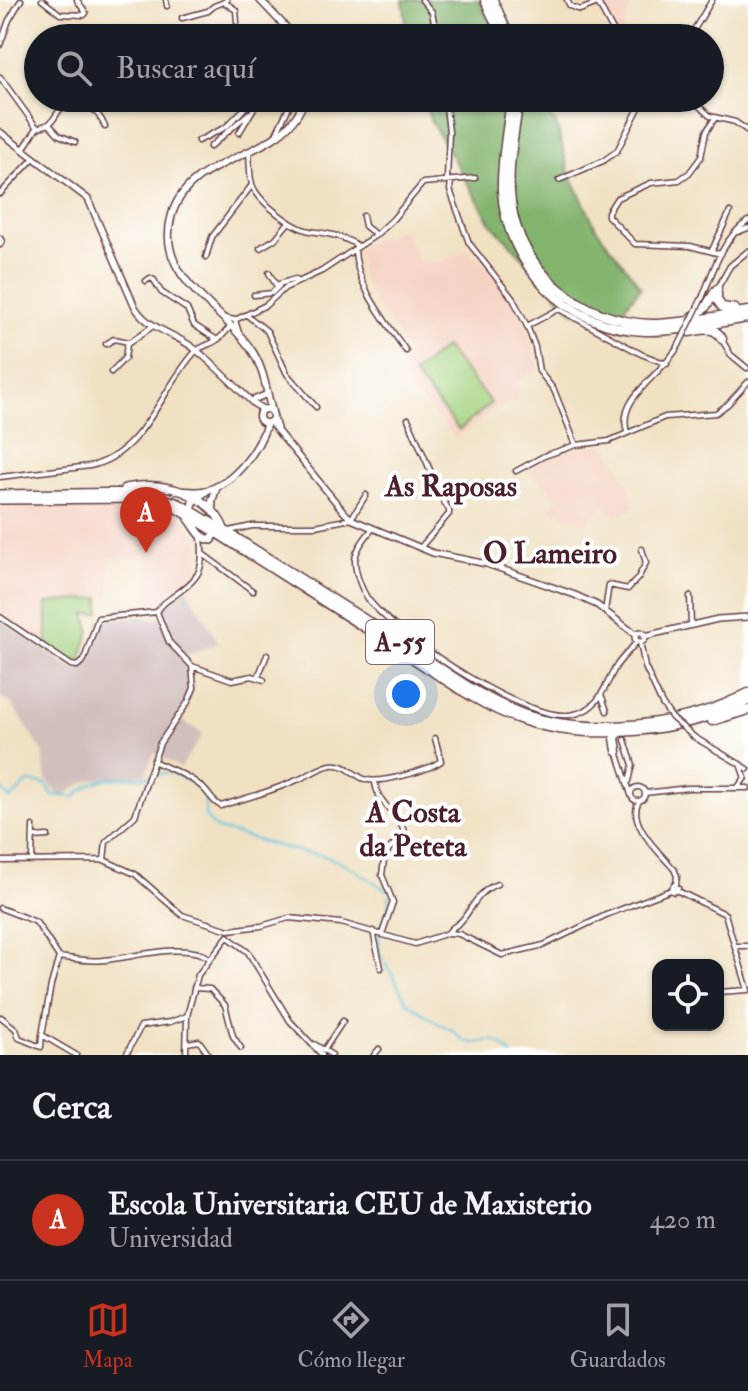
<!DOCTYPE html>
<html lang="es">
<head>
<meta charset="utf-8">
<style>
  :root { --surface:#171b24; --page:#20242c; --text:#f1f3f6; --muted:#9ea1a6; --line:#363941; --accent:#c8321e }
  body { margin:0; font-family:"IM FELL Double Pica",serif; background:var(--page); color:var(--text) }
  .controls { position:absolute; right:24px; bottom:24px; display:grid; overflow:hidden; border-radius:16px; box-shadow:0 2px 6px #0004 }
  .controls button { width:72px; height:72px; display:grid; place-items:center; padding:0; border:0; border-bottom:2px solid var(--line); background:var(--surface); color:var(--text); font:40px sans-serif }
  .you { position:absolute; left:406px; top:694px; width:28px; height:28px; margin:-20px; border:6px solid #fff; border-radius:50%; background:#1a73e8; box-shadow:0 0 0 12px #1a73e833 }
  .badge { display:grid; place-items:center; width:52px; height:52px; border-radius:50%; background:var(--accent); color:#fff; font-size:26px; font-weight:700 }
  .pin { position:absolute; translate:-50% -66px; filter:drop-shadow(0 2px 4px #0008) }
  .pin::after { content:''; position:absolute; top:42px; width:28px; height:24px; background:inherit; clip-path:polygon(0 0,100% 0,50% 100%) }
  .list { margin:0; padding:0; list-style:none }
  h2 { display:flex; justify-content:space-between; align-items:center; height:104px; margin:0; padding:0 32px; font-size:34px }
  h2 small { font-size:26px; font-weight:400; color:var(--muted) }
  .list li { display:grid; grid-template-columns:52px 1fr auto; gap:24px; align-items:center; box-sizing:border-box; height:120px; padding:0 32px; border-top:2px solid var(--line) }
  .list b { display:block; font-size:30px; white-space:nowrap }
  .list p { margin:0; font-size:26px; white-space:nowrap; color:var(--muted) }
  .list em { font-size:26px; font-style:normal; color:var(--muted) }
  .icon { flex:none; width:44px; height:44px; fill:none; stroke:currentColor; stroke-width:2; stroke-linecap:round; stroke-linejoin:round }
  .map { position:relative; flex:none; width:748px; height:1055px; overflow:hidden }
  .search { position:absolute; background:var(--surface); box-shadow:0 2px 6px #0004; left:24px; right:24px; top:24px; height:88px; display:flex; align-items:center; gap:20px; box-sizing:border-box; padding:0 28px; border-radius:44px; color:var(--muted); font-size:30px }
  .sheet { height:224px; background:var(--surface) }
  nav { display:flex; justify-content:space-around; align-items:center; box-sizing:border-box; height:112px; border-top:2px solid var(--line); background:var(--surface); font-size:22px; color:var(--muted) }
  nav a { display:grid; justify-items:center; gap:4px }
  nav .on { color:var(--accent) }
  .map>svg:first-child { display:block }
  .built { fill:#f5d2c2 }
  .industrial { fill:#d1bfbd }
  .green { fill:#a4d27f; stroke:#777855; stroke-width:2 }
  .forest { fill:#83b46e; stroke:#666a4c; stroke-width:2 }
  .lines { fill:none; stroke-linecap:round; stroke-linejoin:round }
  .stream { stroke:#63c4e1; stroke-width:2 }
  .minor-casing { stroke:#633c42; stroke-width:7 }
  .tertiary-casing { stroke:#633c42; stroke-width:8 }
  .secondary-casing { stroke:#633c42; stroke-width:9 }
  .trunk-casing { stroke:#633c42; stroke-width:10 }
  .motorway-casing { stroke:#633c42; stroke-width:11 }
  .minor { stroke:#fff; stroke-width:4 }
  .tertiary { stroke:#fff; stroke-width:5 }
  .secondary { stroke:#fff; stroke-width:6 }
  .trunk { stroke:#fff; stroke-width:7 }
  .motorway { stroke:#fff; stroke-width:8 }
  .minor-bridge-casing { stroke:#633c42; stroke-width:7; stroke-linecap:butt }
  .minor-bridge { stroke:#fff; stroke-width:4 }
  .labels { text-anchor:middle; stroke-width:8; stroke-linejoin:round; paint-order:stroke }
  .shield { fill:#fff; stroke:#80626b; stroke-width:2 }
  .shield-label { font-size:26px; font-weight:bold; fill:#4a1f2b }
  .neighbourhood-label { font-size:30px; font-weight:bold; fill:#4a1f2b; stroke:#fff }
</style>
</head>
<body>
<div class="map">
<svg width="748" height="1055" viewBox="0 0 748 1055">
  <rect width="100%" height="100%" fill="#fff"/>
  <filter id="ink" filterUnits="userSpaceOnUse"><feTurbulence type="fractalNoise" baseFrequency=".0125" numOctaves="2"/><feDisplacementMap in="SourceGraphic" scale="16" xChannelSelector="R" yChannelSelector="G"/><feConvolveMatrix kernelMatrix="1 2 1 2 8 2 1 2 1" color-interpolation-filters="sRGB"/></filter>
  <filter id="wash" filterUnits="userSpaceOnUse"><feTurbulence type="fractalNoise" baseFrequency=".006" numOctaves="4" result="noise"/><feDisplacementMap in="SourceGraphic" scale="32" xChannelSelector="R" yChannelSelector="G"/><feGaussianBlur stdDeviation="1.8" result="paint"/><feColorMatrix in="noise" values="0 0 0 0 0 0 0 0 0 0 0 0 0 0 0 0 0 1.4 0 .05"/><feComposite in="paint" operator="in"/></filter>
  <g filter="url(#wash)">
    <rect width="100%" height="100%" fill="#f0e1c3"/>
    <!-- built -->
    <path class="built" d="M597 0H632L622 38H617L612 34Z
      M402 228 418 260 440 262 468 250 487 267 509 297 524 322 538 365 537 369 519 380 518 400 490 413 455 438 442 420 415 395 405 380 403 364 410 354 377 305 360 273 358 249 380 235 384 238Z
      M606 445 630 488 633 505 630 510 616 516 604 504 587 523 549 509 556 499 555 493 525 471 545 458 580 447Z
      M98 503 140 505 141 503 170 511 182 518 197 537 198 568 190 579 149 609 148 558 110 557V595L47 603V643L0 612V508H7L8 505Z"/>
    <!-- industrial -->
    <path class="industrial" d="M187 588 219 643 182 656 189 662 194 688 178 717 203 734 180 768 154 752 145 775 96 779 83 783 63 796 58 794 46 779 43 752 11 703 0 698V620L69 667 77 669 86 663 100 620 139 616 155 620 160 617 162 608Z"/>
    <!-- green -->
    <path class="green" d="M445 347 491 403 459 430 413 374Z
      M100 598V613L86 614 90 630 80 660 72 662 47 646V603Z"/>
    <!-- forest -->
    <path class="forest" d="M403 0H479L496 38H408Z
      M423 98H529L556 123 569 172 596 228 641 287 610 325 572 311 491 223 431 121Z"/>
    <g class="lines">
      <!-- stream -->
      <path class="stream" d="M0 787 10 799 28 782 46 784 53 795 75 797C95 775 117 778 144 777 152 777 161 772 169 773 181 774 198 787 205 796V816L215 828 292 850 324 856 345 864 387 890
        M389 896V908L379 930 380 953 407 1002 439 1024 453 1030 464 1041 474 1043 492 1040 501 1044 512 1055"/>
    </g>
  </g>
  <g filter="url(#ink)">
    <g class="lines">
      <!-- minor casing -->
      <g class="minor-casing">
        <path id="minor" d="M42 0 60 14 84 15 86 13 77 0
          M166 0 167 6
          M227 0 224 2 236 10 237 22
          M422 0 432 12 437 38
          M567 0 570 6 580 10 598 3 617 38
          M182 18 208 11 214 6 224 2
          M689 38 712 0
          M0 45 9 20 21 0
          M0 77 37 128 24 148
          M445 98 449 132 447 179
          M690 98 710 116 735 122 748 131
          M715 118 706 132 701 157 689 173 679 180 651 183 617 198 608 212V216L635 244 690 246 721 254
          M49 124C55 119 56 114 61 108 77 88 99 111 105 127
          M37 128 49 124 59 135 75 142
          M239 133 260 98
          M275 136 290 105 289 98
          M198 141 226 127 255 98
          M210 147 249 113
          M249 152C250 162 249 174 252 184 257 201 293 228 310 231 328 234 342 235 358 246
          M451 180 450 190 469 243 513 299 527 326 535 347 539 371 554 390 576 445
          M559 180 603 161 617 151 644 98
          M0 194 34 158
          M363 216 365 226 376 235
          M738 232 748 228
          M0 238 2 241 0 245
          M260 248 275 239 289 222
          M355 248C355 285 386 321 406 351
          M712 250 730 212
          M206 257 212 237 252 185
          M269 273 276 285 295 279 297 281
          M146 281 150 278 154 280 161 292 187 309 194 325 217 340
          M717 289 730 266 748 251
          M254 295 272 293 279 286
          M703 296C713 270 723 238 748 221
          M248 316 267 331 287 374 316 407
          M225 318 235 320 239 333
          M235 320 266 305 285 288 322 271 376 235 393 219 423 183 475 178
          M527 326 559 309 641 354 667 364
          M722 340 731 355 747 368
          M106 344 114 339 129 342
          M111 372 125 358 127 344 153 326
          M408 419 430 470 434 486 449 510V514L420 548
          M627 432C616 397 663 375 679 345
          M516 471 544 456 576 445 609 441 665 417 716 413 728 404 748 382
          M0 477 90 466C143 455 162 388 195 352 201 346 210 345 217 340 222 337 226 331 230 327
          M373 528C366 537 356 548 355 560 355 574 363 595 373 605 403 639 530 726 575 714 601 708 605 684 617 665 623 656 631 650 637 641
          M229 531 252 526H315L351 519 366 495
          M203 554 253 591
          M690 596 691 625
          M605 611 609 585 628 589 638 578 646 563 642 549
          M0 617 71 665 77 666 84 660 98 618 157 612
          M640 642 645 667 662 704
          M192 666 232 680 252 676 264 680
          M258 677 267 655
          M602 697 607 711
          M694 737 748 769
          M625 740 633 765 629 781
          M617 751 631 795
          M153 761C170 769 188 775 202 787 210 794 212 802 221 806 246 798 273 791 297 780 309 776 319 767 331 765 346 763 352 774 364 779 379 785 428 770 441 761L435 738
          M375 782C377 804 399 813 405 834L389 849 384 860 382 875 393 902 382 934
          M738 787 745 778 740 764
          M631 794a7 7 0 1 1 14 0a7 7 0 1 1-14 0Z
          M645 793 688 788H748
          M639 801C626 823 660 853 674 869L677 876 676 885
          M33 837 48 836
          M104 860 106 842 135 816 160 743 188 702 194 688 192 666 169 642 157 612C161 605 164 603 171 598 199 578 205 572 201 537
          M0 861 104 860 135 874 182 915 229 930 261 926 289 918 341 923 415 944 448 933 459 934 502 955 544 945 606 915 671 890
          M32 861 33 826
          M674 885 678 888 674 892 671 890Z
          M678 891 725 914 748 990
          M0 908 36 922 59 957
          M373 931 381 968
          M448 933C452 926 459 925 463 919 474 905 479 891 497 884
          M228 937 248 952 290 1021 322 1055
          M736 946H748
          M194 988 210 989 225 1005 233 1036 241 1048
          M718 992 748 990
          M1 1017 16 1029 19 1038 41 1047 42 1035
          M187 1043 199 1041 209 1055
          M314 1044 332 1055
          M324 1050 343 1021
          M76 1055 42 1035 51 985 59 957C74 959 89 962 104 960 131 958 186 941 209 958
          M126 1055 141 1026 170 1022 187 1016
          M186 1055 187 1016 198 975 228 936
          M374 1055 379 1049"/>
      </g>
      <!-- tertiary casing -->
      <g class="tertiary-casing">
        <path id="tertiary" d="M0 132 88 199 135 307C149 330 175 333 195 349 216 366 235 386 254 404L263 409
          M251 401 265 395
          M273 416 277 428
          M270 422 344 512 351 519 433 553 487 564 575 595 597 605 635 634
          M635 637a5 5 0 1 1 10 0a5 5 0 1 1-10 0Z
          M645 636 718 619 748 617"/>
      </g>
      <!-- secondary casing -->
      <g class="secondary-casing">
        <path id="secondary" d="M260 0 296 38
          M259 416a7 7 0 1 1 14 0a7 7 0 1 1-14 0Z
          M272 412C266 390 264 367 250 348 221 305 153 277 172 214 192 150 285 163 305 98
          M184 491C190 491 197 492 203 491 233 486 259 450 267 423
          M213 513 212 501 217 486"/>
      </g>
      <!-- trunk casing -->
      <g class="trunk-casing">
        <path id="trunk" d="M125 488C161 480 211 492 225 531
          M0 494 145 492 179 503 216 525
          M0 500 145 499 179 510 215 532
          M191 514 193 501 206 491
          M189 519C197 528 199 539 212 540L215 531"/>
      </g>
      <!-- motorway casing -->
      <g class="motorway-casing">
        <path id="motorway" d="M485 0 502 38
          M493 0 510 38
          M511 98C508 128 501 159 502 190 506 265 568 329 645 331 679 332 714 323 748 318
          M519 98C515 132 506 168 511 202 519 271 582 322 651 324 683 324 716 316 748 311
          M717 293V300L722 307 735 309
          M692 317 705 308 717 289
          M689 332C703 330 715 325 722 339
          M216 525C280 566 343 606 407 646 444 670 481 699 523 714 588 737 687 726 748 693
          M215 532C279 573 342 613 406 654 443 678 480 706 522 720 589 743 685 732 748 701
          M712 721 748 710
          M617 751 615 738 619 731"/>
      </g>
      <!-- minor -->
      <use href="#minor" class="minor"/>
      <!-- tertiary -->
      <use href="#tertiary" class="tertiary"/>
      <!-- secondary -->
      <use href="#secondary" class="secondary"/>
      <!-- trunk -->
      <use href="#trunk" class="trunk"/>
      <!-- motorway -->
      <use href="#motorway" class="motorway"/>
      <!-- minor-bridge casing -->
      <g class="minor-bridge-casing">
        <path id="minor-bridge" d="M679 345 703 296
          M662 704 672 718 694 737"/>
      </g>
      <!-- minor-bridge -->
      <use href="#minor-bridge" class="minor-bridge"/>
    </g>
  </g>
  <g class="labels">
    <!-- shield labels -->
    <rect class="shield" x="366" y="620" width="68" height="44" rx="6"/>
    <g class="shield-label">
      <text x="400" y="651">A-55</text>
    </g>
    <!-- neighbourhood labels -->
    <g class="neighbourhood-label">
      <text x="451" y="496">As Raposas</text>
      <text x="550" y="563">O Lameiro</text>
      <text x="413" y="822">A Costa<tspan x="413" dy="34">da Peteta</tspan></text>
    </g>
  </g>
</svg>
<div class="controls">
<button><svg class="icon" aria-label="locate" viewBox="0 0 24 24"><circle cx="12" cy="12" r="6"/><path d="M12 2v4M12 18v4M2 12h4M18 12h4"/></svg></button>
</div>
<div class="you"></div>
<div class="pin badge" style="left:146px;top:553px">A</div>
<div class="search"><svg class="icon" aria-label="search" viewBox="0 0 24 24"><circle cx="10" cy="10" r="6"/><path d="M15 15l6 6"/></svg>Buscar aquí</div>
</div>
<section class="sheet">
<h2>Cerca<small></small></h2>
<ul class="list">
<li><span class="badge">A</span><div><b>Escola Universitaria CEU de Maxisterio</b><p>Universidad</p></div><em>420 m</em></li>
</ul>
</section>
<nav>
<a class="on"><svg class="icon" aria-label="map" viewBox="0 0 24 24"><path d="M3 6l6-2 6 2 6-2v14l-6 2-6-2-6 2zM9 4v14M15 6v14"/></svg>Mapa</a>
<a><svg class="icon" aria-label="directions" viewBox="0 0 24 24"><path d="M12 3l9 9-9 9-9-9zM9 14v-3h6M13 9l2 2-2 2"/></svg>Cómo llegar</a>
<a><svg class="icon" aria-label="saved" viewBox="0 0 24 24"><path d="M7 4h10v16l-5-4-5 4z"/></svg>Guardados</a>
</nav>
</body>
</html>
